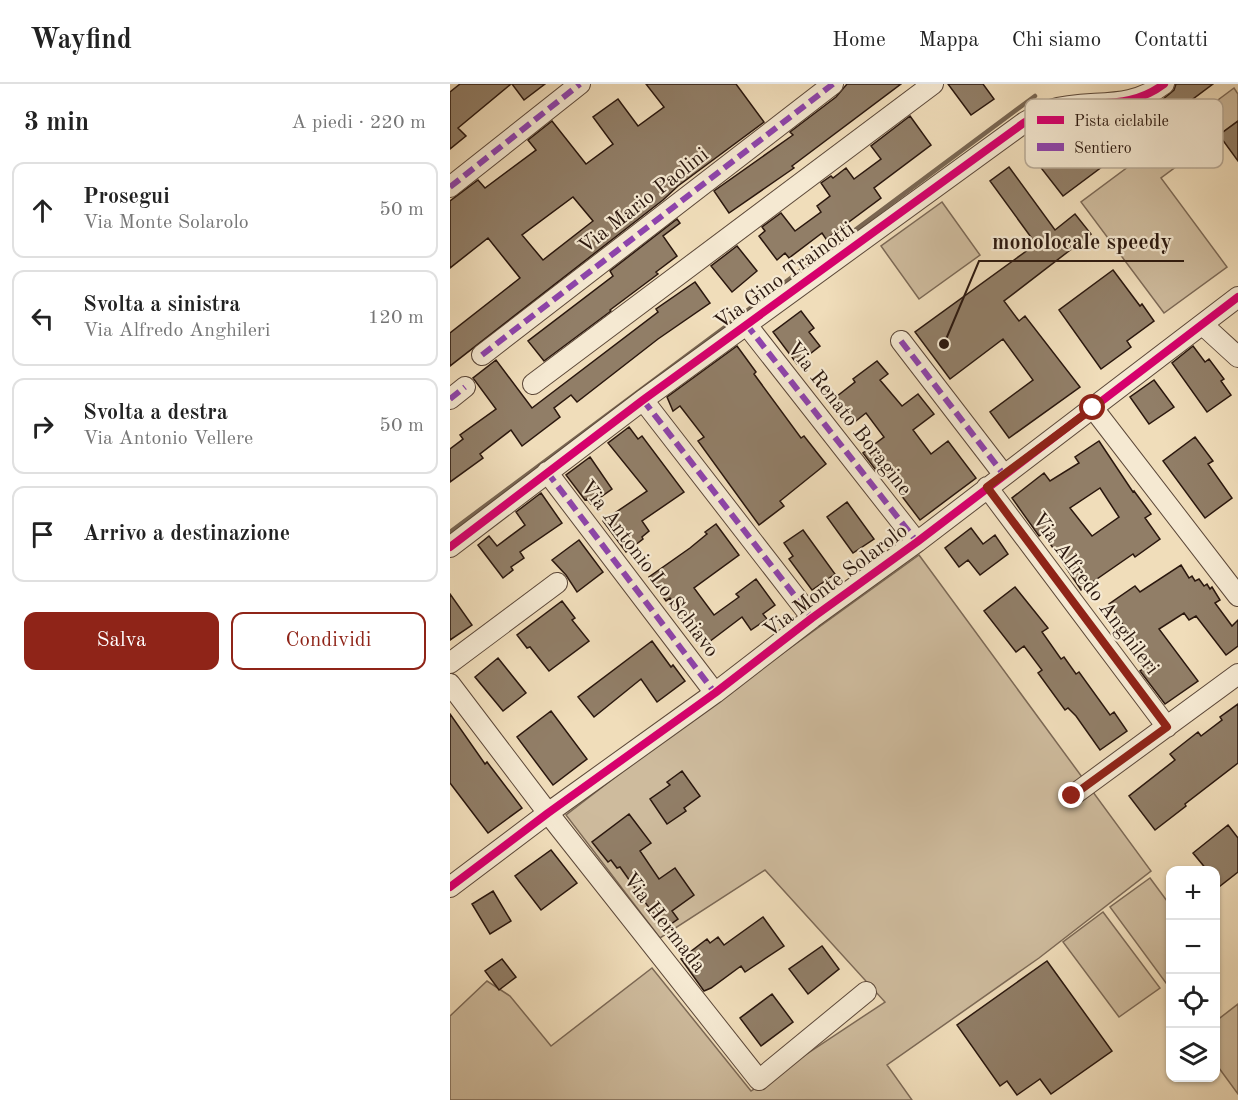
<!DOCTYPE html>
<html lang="it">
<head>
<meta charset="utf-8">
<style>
  :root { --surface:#fff; --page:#f6f6f6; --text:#222; --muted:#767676; --line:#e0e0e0; --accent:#8f2418 }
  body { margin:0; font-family:"Old Standard TT",serif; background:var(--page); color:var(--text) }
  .controls { position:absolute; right:18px; bottom:18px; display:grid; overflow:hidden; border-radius:12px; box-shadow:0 2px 4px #0004 }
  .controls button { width:54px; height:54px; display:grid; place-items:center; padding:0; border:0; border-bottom:2px solid var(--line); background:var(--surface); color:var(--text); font:30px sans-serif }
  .stop { position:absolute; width:18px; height:18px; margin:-14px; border:4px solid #8f2418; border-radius:50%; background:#fff }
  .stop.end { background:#8f2418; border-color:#fff; box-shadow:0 2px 6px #0008 }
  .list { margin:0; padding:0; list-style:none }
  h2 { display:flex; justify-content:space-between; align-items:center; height:78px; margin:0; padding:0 24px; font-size:26px }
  h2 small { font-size:20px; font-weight:400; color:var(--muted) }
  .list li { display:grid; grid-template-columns:39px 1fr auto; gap:18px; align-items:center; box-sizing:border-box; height:96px; margin:0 12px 12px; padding:0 12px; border:2px solid var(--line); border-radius:12px }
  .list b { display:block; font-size:22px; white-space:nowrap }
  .list p { margin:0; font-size:20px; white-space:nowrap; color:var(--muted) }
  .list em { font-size:20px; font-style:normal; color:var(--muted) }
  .actions { display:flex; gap:12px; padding:18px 24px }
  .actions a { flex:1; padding:14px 0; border:2px solid var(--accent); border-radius:12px; text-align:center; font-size:21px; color:var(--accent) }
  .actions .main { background:var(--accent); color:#fff }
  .icon { flex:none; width:33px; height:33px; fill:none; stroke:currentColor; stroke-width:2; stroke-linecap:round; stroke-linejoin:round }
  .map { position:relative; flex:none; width:788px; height:1016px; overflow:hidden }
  header { display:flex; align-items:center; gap:36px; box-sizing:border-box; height:84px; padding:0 30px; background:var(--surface); border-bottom:2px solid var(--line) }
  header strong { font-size:28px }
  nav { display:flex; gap:33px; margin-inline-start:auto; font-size:21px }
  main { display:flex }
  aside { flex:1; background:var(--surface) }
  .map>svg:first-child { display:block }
  .green { fill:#cebb9d; stroke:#7c6956; stroke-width:1.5 }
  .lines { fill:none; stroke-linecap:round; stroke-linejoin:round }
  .stream { stroke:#796652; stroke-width:4.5 }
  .building { fill:#917e67; stroke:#2a170e; stroke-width:1.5; fill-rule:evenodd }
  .minor-casing { stroke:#5c4839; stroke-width:22 }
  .minor { stroke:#f5e9d2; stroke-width:20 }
  .quiet { stroke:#8e44ad; stroke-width:6; stroke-dasharray:12 6; stroke-linecap:butt }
  .cycleway-casing { stroke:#f5e9d2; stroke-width:11 }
  .cycleway { stroke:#d6006c; stroke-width:8 }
  .route { stroke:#8f2418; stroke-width:8 }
  .labels { text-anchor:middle; stroke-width:4.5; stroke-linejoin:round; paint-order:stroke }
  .street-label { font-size:21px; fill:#2a170e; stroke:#f5e9d2 }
  .key { fill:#f5e9d2; stroke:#b8aa97; stroke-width:1.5 }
  .key-label { font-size:16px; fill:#2a170e }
  .leader { fill:none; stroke:#2a170e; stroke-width:2 }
  .callout-dot { fill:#2a170e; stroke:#f5e9d2; stroke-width:2 }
  .callout-label { font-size:22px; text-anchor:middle; font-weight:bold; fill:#2a170e; stroke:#f5e9d2; stroke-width:4.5; stroke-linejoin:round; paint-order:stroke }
</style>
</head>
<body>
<header>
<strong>Wayfind</strong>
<nav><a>Home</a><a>Mappa</a><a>Chi siamo</a><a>Contatti</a></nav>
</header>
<main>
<aside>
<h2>3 min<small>A piedi · 220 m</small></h2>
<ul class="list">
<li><svg class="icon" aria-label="ahead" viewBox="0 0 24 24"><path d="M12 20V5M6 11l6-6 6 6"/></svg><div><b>Prosegui</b><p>Via Monte Solarolo</p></div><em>50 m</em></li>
<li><svg class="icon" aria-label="left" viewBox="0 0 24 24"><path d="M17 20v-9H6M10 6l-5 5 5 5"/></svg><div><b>Svolta a sinistra</b><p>Via Alfredo Anghileri</p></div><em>120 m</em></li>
<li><svg class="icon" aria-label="right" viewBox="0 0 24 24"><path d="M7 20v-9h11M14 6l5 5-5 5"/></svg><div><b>Svolta a destra</b><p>Via Antonio Vellere</p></div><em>50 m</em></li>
<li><svg class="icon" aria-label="arrive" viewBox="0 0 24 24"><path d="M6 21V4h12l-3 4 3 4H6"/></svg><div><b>Arrivo a destinazione</b></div></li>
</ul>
<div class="actions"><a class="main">Salva</a><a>Condividi</a></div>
</aside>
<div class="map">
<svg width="788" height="1016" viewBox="0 0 788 1016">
  <rect width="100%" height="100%" fill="#f0ddba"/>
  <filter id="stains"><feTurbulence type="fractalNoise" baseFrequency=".00333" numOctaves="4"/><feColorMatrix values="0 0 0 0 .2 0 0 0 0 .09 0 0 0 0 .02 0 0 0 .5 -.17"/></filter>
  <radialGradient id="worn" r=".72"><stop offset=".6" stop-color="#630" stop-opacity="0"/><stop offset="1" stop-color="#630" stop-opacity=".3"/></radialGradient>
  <!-- green -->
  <path class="green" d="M784 4 788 10V37L711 94 777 183 714 229 631 118Z
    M492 118 530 171 469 215 431 162Z
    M469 471 701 787 589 874 437 981 462 1016H0V932L37 897 60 912 101 962 202 884 301 1007 435 918 315 786 210 854 116 731 233 641Z
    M700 794 720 821V896L716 899 660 823Z
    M653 828 710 904 669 933 613 858Z
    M788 920V1010L766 980V937Z"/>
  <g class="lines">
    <!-- stream -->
    <path class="stream" d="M0 448 585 12"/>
  </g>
  <!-- building -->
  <path class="building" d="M10 0H61L8 44 16 52 0 65V8Z
    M62 0H95L74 16Z
    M196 0H286L314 38 228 102 213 116 0 282V249L70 194 38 154 0 184V117L28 96 35 104 86 66 78 56 102 37 136 80 163 60 143 33 168 15 188 42 214 23ZM123 113 143 137 93 176 72 151Z
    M397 0H451L342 82 344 84 279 129 264 107 343 51 340 48 386 13Z
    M498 0H533L544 15 521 31Z
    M726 0H763L613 112 581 71 622 39 721 27 712 16 724 6Z
    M460 32 481 61 424 104 431 114 376 155 372 149 339 174 335 169 327 176 309 152 315 147 312 143 331 129 345 147 371 128 367 122 380 112 371 99 381 92 383 94 396 84 404 95 431 75 421 62Z
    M788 37V77L769 51Z
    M559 83 605 146 625 130 641 150 554 217 569 237 575 232 630 303 559 354 540 328 583 296 553 255 500 295 465 248 586 160 540 97Z
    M227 135 230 139 213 152 227 172 206 188 208 190 160 226 161 227 94 277 78 257 163 192 160 187Z
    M287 162 307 187 282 208 261 182Z
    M663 186 690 222 692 220 704 237 677 257 681 263 651 285 609 226Z
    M245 198 260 219 208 255 127 318 121 311 104 324 110 333 72 362 61 346 30 370 33 374 0 398V365L13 355 10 351 46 325 23 294 46 276 82 324 208 228 206 225Z
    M351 227 364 244 359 248 370 262 347 280 323 248Z
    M287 262 306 288 304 290 351 354 354 352 376 380 330 417 334 422 309 441 248 357 254 353 230 322 223 327 217 313Z
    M743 262 755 278 759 275 774 295 771 297 781 311 757 328 722 279Z
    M427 277 438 290 430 296 452 322 468 310 484 330 463 346 481 370 498 357 526 394 470 436 432 386 428 389 413 369 434 353 416 329 402 340 382 316 405 298 403 295Z
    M704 296 724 323 699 340 680 313Z
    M179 343 188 355 192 352 234 408 192 437 199 447 192 453 193 455 176 468 153 437 197 407 158 359Z
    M745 353 763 377 758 380 782 414 755 434 713 377Z
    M649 357 683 408 684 407 701 430 695 434 710 455 685 473 683 470 631 506 593 449 589 452 562 414 594 389 600 397 629 379 625 373ZM650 404 669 433 642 452 620 424Z
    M140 373 162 405 141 420 137 415 135 416 116 391Z
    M91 409 112 439 70 468 74 474 61 483 63 486 53 494 28 461 39 452 47 462 75 441 66 428Z
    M397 418 424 455 403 469 377 433Z
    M266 440 289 471 244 504 264 531 289 513 286 510 306 495 325 521 313 530 317 535 301 546 292 533 255 561 220 514 216 517 199 493 240 464 257 450 255 448Z
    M521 444 533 460 545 451 558 470 530 491 518 476 509 483 495 464Z
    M353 446 385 490 362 506 339 475 343 472 334 459Z
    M129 456 153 488 127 508 116 491 102 476Z
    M731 481 739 494 742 492 745 497 749 495 754 502 757 500 760 505 762 503 770 516 765 519 782 542 788 536V562L776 571 746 532 739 536 734 529 709 545 748 597 715 620 690 587 697 582 671 546 675 544 659 520 685 502 690 508Z
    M565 503 598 544 592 548 611 575 614 573 626 590 629 588 660 631 664 628 677 647 650 666 626 632 618 624 615 626 588 589 592 586 574 562 566 568 534 527Z
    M0 510 22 541 0 556Z
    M112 517 125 534 122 536 139 557 99 587 80 563 77 564 67 551Z
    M202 557 221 583 223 581 235 597 207 618 191 595 144 633 128 613Z
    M48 574 76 609 53 627 25 593Z
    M788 620V679L735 720 736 722 705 746 679 712 725 676 720 670 748 648 751 652 772 636 770 633Z
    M101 627 137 675 103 701 67 653Z
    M0 630 35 680 37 678 72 724 38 749 0 699Z
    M232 687 250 712 234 724 236 727 217 740 200 715 220 701 217 698Z
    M179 730 201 759 190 767 209 795 225 784 244 811 222 827 228 835 214 845 170 783 167 784 161 776 158 778 142 758Z
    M778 741 788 754V788L765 806V786H757L743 769Z
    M101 766 127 799 91 826 65 792Z
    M43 807 61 837 40 850 22 820Z
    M313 833 334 862 295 888 291 882 261 904 254 907 231 875 257 855 260 859 268 853 274 861Z
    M372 862 389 885 358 910 339 885Z
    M52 875 66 893 49 906 35 887Z
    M597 877 662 967 601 1010 590 995 567 1011 557 997 550 1002 507 941Z
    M322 910 343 938 311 962 290 934Z"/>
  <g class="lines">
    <!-- minor casing -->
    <g class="minor-casing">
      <path id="minor" d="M0 103 130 0
        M296 240 467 458
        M753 241 788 273
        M451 257 554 391
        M32 271 383 0
        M83 300 483 0
        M0 315 15 303
        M193 316 362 534
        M643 324 788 512
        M97 388 265 609
        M537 403 717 643
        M0 463 193 316 575 38C583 34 592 28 600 26 641 14 677 28 714 0
        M0 579 107 499
        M0 600 98 729 309 996 416 908
        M622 712 788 590
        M0 803 98 729 265 609 362 534 467 458 788 213"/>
    </g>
    <!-- minor -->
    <use href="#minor" class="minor"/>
    <!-- quiet -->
    <path class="quiet" d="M0 103 130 0
      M296 240 467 458
      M451 257 554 391
      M32 271 383 0
      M0 315 15 303
      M193 316 362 534
      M97 388 265 609"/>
    <!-- cycleway casing -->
    <g class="cycleway-casing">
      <path id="cycleway" d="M0 463 193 316 575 38C583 34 592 28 600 26 641 14 677 28 714 0
        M0 803 98 729 265 609 362 534 467 458 788 213"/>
    </g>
    <!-- cycleway -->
    <use href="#cycleway" class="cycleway"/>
  </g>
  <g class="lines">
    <!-- route -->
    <path class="route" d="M622 712 717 643 537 403 643 324"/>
  </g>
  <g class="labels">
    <!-- street labels -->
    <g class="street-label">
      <text transform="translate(193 116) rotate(-38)" y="7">Via Mario Paolini</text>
      <text transform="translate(334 191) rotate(-36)" y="7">Via Gino Trainotti</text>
      <text transform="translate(400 334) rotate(52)" y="7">Via Renato Boragine</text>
      <text transform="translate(200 484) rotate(53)" y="7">Via Antonio Lo Schiavo</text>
      <text transform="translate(385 496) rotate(-37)" y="7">Via Monte Solarolo</text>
      <text transform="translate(646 509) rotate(53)" y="7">Via Alfredo Anghileri</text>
      <text transform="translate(215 838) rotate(52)" y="7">Via Hermada</text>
    </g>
  </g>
  <!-- legend -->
  <rect x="575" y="15" width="198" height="69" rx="9" class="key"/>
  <rect x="587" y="32" width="27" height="8" fill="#d6006c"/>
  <rect x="587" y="59" width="27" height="8" fill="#8e44ad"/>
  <g class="key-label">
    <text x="624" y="42">Pista ciclabile</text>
    <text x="624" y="69">Sentiero</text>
  </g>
  <!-- callouts -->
  <path class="leader" d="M494 260L529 177H734"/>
  <circle class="callout-dot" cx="494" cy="260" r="6"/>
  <g class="callout-label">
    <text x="632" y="165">monolocale speedy</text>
  </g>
  <rect width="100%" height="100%" filter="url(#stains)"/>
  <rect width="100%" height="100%" fill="url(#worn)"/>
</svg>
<div class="controls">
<button>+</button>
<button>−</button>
<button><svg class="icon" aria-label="locate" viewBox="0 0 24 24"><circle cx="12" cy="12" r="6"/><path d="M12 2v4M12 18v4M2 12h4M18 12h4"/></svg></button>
<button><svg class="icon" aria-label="layers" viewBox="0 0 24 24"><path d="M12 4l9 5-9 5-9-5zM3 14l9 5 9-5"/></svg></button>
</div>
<div class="stop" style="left:643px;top:324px"></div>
<div class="stop end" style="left:622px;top:712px"></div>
</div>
</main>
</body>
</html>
